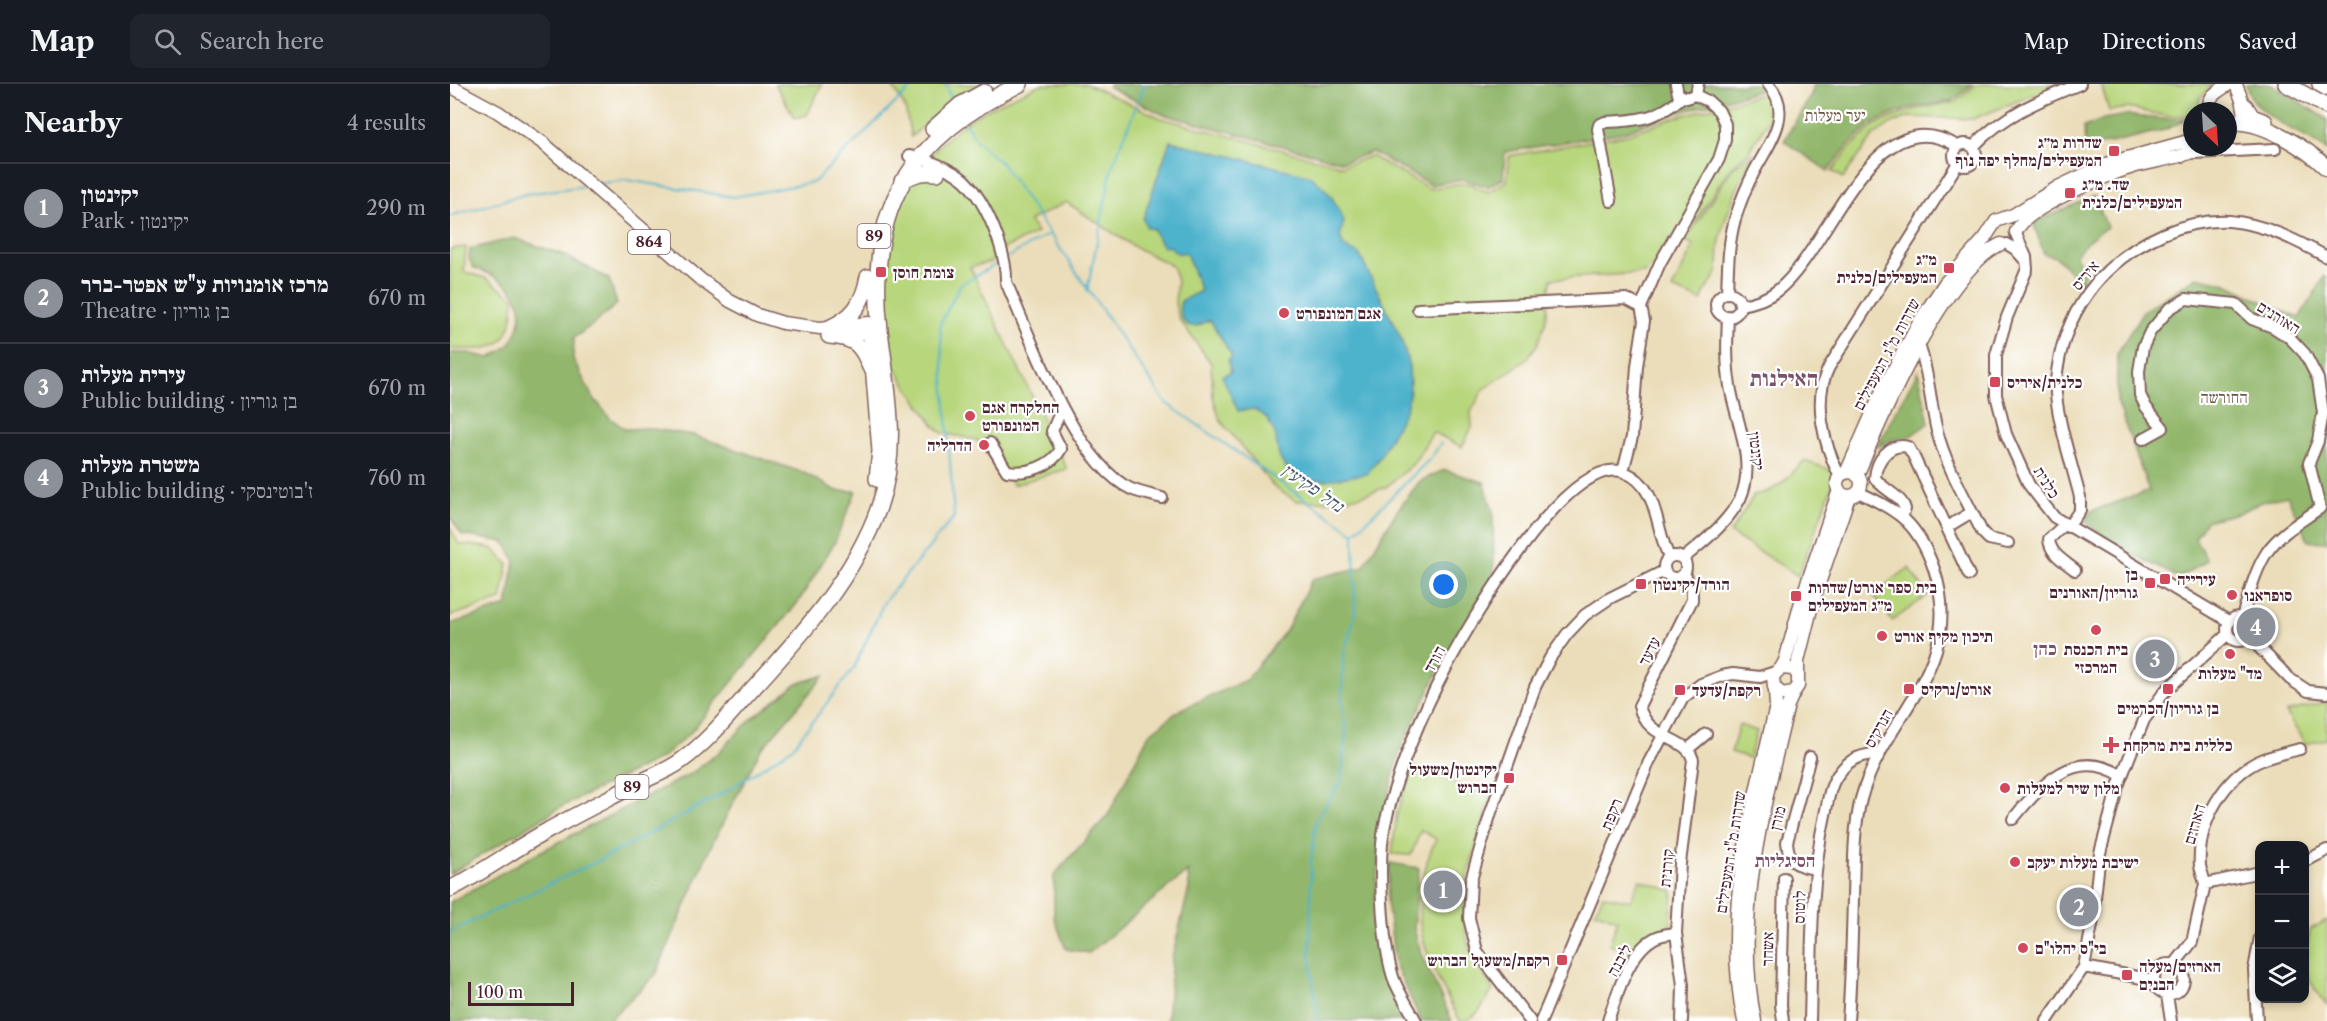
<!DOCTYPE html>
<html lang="en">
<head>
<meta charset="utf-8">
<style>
  :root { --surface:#171b24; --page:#20242c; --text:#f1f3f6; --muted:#9ea1a6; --line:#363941; --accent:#8c9099 }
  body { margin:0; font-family:"Libre Caslon Text","Frank Ruhl Libre",serif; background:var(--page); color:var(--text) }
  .controls { position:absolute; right:18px; bottom:18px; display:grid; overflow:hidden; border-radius:12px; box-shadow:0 3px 9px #0003 }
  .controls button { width:54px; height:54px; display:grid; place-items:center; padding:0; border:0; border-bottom:2px solid var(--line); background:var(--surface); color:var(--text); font:30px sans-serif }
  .compass { position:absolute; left:1733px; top:18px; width:54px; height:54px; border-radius:50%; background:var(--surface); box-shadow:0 3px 9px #0003; rotate:155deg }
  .scale { position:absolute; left:18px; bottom:15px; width:106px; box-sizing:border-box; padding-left:6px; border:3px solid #4a1f2b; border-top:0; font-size:16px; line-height:21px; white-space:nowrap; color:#4a1f2b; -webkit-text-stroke:4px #fff; paint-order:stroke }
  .you { position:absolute; left:994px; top:501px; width:21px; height:21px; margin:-15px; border:4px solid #fff; border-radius:50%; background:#1a73e8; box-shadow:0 0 0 9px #1a73e833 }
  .badge { display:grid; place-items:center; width:39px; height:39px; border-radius:50%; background:var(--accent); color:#fff; font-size:20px; font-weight:700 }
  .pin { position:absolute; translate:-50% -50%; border:3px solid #fff; box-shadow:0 2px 6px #0006 }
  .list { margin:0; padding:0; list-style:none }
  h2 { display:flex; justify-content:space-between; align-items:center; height:78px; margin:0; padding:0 24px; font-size:26px }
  h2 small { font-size:20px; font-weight:400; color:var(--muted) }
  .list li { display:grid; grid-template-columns:39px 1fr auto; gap:18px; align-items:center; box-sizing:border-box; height:90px; padding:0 24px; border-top:2px solid var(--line) }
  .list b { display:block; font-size:22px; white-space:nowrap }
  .list p { margin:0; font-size:20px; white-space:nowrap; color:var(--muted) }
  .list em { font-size:20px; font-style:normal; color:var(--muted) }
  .icon { flex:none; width:33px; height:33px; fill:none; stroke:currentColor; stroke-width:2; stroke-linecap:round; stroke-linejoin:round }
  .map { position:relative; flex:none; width:1877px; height:937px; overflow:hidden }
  header { display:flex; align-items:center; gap:36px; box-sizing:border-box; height:84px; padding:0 30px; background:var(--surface); border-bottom:2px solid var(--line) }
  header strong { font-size:28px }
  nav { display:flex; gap:33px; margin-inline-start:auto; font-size:21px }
  .search { width:420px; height:54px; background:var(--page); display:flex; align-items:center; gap:15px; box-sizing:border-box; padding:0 21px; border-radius:12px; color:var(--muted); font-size:22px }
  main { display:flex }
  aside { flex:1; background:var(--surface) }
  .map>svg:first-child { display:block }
  .green { fill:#b8d67c; stroke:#817a54; stroke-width:1.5 }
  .forest { fill:#92b76c; stroke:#6e6b4c; stroke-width:1.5 }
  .water { fill:#4db2cc; stroke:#4c687c; stroke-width:1.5 }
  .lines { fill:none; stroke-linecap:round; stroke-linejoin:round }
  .stream { stroke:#4db2cc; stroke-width:2 }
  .minor-casing { stroke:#82625d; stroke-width:14 }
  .major-casing { stroke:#82625d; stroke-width:15 }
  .highway-casing { stroke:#82625d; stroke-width:18 }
  .minor { stroke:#fff; stroke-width:10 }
  .major { stroke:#fff; stroke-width:12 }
  .highway { stroke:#fff; stroke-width:15 }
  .poi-dot { fill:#d1495b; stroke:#fff; stroke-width:2 }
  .labels { text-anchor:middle; stroke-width:4.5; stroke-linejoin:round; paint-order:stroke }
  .shield { fill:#fff; stroke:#80626b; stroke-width:1.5 }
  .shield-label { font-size:15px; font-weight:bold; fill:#4a1f2b }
  .park-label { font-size:16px; fill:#6b5643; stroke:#fff }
  .poi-label { font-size:16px; font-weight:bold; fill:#4a1f2b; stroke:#fff; text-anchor:start }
  .street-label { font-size:16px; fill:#4a1f2b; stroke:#fff }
  .water-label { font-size:18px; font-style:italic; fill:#4b5a6b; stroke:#fff }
  .neighbourhood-label { font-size:18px; font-weight:bold; fill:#7a526a; stroke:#fff }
  .district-label { font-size:22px; font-weight:bold; fill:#7a526a; stroke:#fff }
</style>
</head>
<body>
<header>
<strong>Map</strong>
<div class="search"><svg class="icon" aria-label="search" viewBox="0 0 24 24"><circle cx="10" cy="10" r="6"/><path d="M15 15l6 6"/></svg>Search here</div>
<nav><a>Map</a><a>Directions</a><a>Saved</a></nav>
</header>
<main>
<aside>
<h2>Nearby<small>4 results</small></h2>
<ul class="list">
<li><span class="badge">1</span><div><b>יקינטון</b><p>Park · יקינטון</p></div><em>290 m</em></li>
<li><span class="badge">2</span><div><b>מרכז אומנויות ע&quot;ש אפטר-ברר</b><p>Theatre · בן גוריון</p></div><em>670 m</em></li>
<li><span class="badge">3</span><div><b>עירית מעלות</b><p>Public building · בן גוריון</p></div><em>670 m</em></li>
<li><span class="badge">4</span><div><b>משטרת מעלות</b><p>Public building · ז'בוטינסקי</p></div><em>760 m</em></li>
</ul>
</aside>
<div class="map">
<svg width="1877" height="937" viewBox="0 0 1877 937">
  <rect width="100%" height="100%" fill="#fff"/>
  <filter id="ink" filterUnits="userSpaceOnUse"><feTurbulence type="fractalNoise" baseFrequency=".0167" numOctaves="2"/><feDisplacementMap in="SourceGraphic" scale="12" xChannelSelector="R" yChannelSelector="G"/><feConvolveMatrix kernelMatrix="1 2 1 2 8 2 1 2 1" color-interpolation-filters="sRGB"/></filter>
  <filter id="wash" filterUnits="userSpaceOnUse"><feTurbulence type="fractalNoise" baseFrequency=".008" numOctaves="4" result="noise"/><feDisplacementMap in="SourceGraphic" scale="24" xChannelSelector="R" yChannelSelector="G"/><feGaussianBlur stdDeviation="1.35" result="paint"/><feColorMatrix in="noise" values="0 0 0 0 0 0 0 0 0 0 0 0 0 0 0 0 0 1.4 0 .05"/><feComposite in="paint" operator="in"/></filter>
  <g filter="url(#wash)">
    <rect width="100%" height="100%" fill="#ebddb9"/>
    <!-- green -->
    <path class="green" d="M325 0H372L357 31 345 34Z
      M441 0H532L495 22 461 53 455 23Z
      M591 0H637L711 34 893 82 921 72 980 105 1013 99 1024 101 1025 103 1038 108 1057 97 1059 72 1175 51 1226 33 1316 9 1323 21 1324 27 1299 68 1281 83 1231 158 1194 189 1101 195 1096 236 1088 259 1077 275 1033 306 1021 328 1022 343 1012 363 983 348 963 380 936 403 910 412 878 417H846L825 404 770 336 763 313 761 279 729 235 725 219 727 196 722 182 683 162 616 118 579 137 587 149 542 170 545 177 520 183 617 385 563 401 527 356 492 349 484 341C471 322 456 303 445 283 439 271 438 244 436 229 424 157 453 88 510 43 534 24 564 13 591 0Z
      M1527 0H1610L1523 35 1459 33 1442 39 1424 51 1393 94 1382 87 1399 65 1424 41 1462 26 1505 18Z
      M1651 0H1763L1749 15 1750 27H1742V32H1717L1677 24 1659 27Z
      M1303 70C1289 99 1275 130 1269 161 1268 170 1269 180 1267 189 1263 199 1252 206 1252 217L1222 205 1244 161 1235 157 1283 83Z
      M16 163 14 188 36 194 64 214C61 266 46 266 0 265V165Z
      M1354 377 1382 386 1389 384 1348 492 1280 449 1305 410C1326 410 1340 391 1354 377Z
      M0 443 9 460 42 464 58 480 51 516 0 532Z
      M1459 484 1478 511 1442 537 1423 510Z
      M1877 618V655L1855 660 1836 628Z
      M1289 641 1307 647 1299 674 1281 668Z
      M963 682 1041 713C1028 759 1004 811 1018 860 1023 876 1034 891 1043 905 1035 918 1027 937 1010 937 996 910 979 881 972 851 965 821 973 782 986 755L971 746 961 771 942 770 947 728Z
      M1190 796 1223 807 1221 841 1194 852 1181 867 1159 861 1168 836 1145 827 1153 811 1180 817Z
      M1877 836V921C1854 894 1850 879 1861 845Z"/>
    <!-- forest -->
    <path class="forest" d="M659 0H1306L1312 6 1225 29 1174 48 1055 68 1053 95 1037 103 1013 95 981 101 922 68 893 78 712 30 659 3Z
      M1364 0H1523L1502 17 1459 24 1422 39 1397 63 1378 87 1334 57 1362 9Z
      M1796 0H1820L1877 35V67C1852 47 1802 33 1796 0Z
      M1677 31 1709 35H1737L1714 46 1635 65 1634 43 1654 35Z
      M1644 112 1657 143 1641 154 1625 171 1636 187 1631 199 1606 173 1594 170 1584 141 1588 137Z
      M64 154 114 171 159 195 167 220 150 235 124 254 123 275 142 312 160 334 175 345 197 344 243 351 354 389 387 407H406L385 458 349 517 241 648 213 673 109 724 0 790V540L57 522 65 477 55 458 12 451 0 433V269H18L40 274C47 269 58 264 62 257 85 219 59 195 24 184L19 175 20 165Z
      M1875 192 1877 194V458L1858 457 1837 412 1812 418 1788 429 1756 437 1745 454 1757 476 1729 494 1665 461 1635 437 1641 427 1699 407 1667 317V270L1693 227 1747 193 1777 200 1817 220 1849 234Z
      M1468 287 1479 339 1459 353 1443 355 1427 363Z
      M994 386 1034 398 1043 427 1044 490 991 582 950 666 932 737 925 811 937 883 960 937H717L722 874 739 804 738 787 639 869 616 865 604 833V791L658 731 699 650 730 626 796 596 837 545 862 495 913 483 946 428 970 397Z
      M375 591 310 667 260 764 206 890 158 937H0V818L84 771 242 689 269 668 299 637 346 600Z
      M940 779 969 784 964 845 972 872 1002 937H971L945 880 937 816Z"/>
    <!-- water -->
    <path class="water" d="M720 57 858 91C879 105 884 115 894 137L890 152 894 163 909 170 951 254 959 282 960 306 956 325 931 371 917 390C890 392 850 409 832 378 826 369 828 356 824 347 821 341 819 341 818 335L804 325 788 327 772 292 781 288 778 277 782 272 760 236C756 237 750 241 746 242 732 244 728 227 731 217L751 207 736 169H727L719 162 713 163 702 144H697L693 135Z"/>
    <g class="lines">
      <!-- stream -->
      <path class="stream" d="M495 0 503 19
        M516 40 526 56 552 80 716 319 904 449 905 530 893 573 892 623 896 647 891 698 866 736 861 778 860 872 868 937
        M146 100 176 96 284 113 364 98 465 0
        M0 132 76 110 135 102
        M558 173 599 150
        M637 207 662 83 695 0
        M904 449 981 374 991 359
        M0 850 8 844 152 775 208 745 277 707 342 664 404 584 434 518 504 433 490 240 510 201 550 178"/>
    </g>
  </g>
  <g filter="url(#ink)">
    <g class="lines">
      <!-- minor casing -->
      <g class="minor-casing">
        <path id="minor" d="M1226 0 1228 10 1237 14 1246 10 1248 0
          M1504 71a11 11 0 1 1 22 0a11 11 0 1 1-22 0Z
          M1523 63C1551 32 1592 15 1630 0
          M1744 69 1825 65
          M459 72C473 73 503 86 514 96 536 117 557 168 556 198 581 254 624 378 681 405 691 409 702 411 712 414
          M1161 117 1148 45 1149 41 1155 38C1185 37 1209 35 1232 13
          M1566 150 1576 173 1577 185 1557 233 1546 271V311L1556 350 1579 401 1604 433 1780 538
          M1557 160 1565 165 1574 175
          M1277 209C1278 184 1278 160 1285 135 1290 119 1296 103 1304 88 1318 61 1345 29 1318 0
          M1266 221a12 12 0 1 1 24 0a12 12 0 1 1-24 0Z
          M1290 221C1304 219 1317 215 1328 206 1380 165 1422 11 1507 62
          M968 225 1176 215 1191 223
          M1469 261C1479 289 1480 318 1487 347 1496 382 1516 415 1532 448L1539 455 1558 459
          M1693 355 1713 344 1696 323 1690 311 1689 287 1693 263 1700 248 1719 225 1736 215 1786 220 1802 235 1823 243 1840 254 1855 270 1868 295 1873 329 1868 357 1859 379 1870 424C1852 437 1830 449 1817 468 1804 488 1799 512 1792 533
          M540 359 557 387C577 390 601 383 611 365L602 347 612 324
          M1173 387 1182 353 1187 282 1194 237 1191 223 1210 179 1269 75 1275 56V40L1269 27 1258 17 1245 11
          M1390 393C1374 361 1362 316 1379 283L1508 79
          M1452 432 1455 425C1451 411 1433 406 1425 394 1426 377 1439 358 1458 363L1463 371 1519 491
          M1614 441 1599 455C1600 470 1614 477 1625 486
          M1497 443 1522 428
          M1618 443 1630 426V413C1623 384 1603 324 1606 297 1612 230 1651 177 1713 150 1734 141 1756 136 1779 137 1815 140 1845 156 1877 173
          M1214 483a11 11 0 1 1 22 0a11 11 0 1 1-22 0Z
          M1233 475C1255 456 1276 441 1290 415 1307 379 1286 338 1280 302 1276 279 1277 256 1278 232
          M1777 545a12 12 0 1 1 24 0a12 12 0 1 1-24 0Z
          M1799 553 1840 595 1858 607 1877 609
          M1238 665 1256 650
          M1360 673 1337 758C1339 779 1346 782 1366 785
          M1563 735C1591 700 1626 662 1672 692
          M1854 778 1877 766
          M1755 800C1754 794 1751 787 1750 782 1747 739 1774 691 1814 675 1825 671 1838 668 1850 665
          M1704 895a15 15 0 1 1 30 0a15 15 0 1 1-30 0Z
          M1724 881 1742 858 1755 800 1810 788
          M1634 883 1703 896
          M1717 911 1721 937
          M966 937C959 923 948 908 943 893 932 858 927 775 935 740 946 690 972 629 996 584 1018 542 1118 368 1174 388 1209 401 1205 445 1219 473
          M1080 937 1027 867 1019 834 1021 796 1040 731 1085 603 1100 574 1117 550 1135 531 1160 514 1214 487
          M1091 937 1199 678 1233 614 1251 600 1272 592 1283 590 1310 593 1325 588
          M1158 937C1166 912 1179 869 1203 855 1210 850 1218 850 1226 849
          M1232 937 1233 901 1226 849 1230 779 1243 676C1237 651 1198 658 1189 622L1242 516V505L1234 489
          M1333 937 1331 921 1334 794
          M1360 937C1362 868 1360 798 1375 731 1378 717 1380 699 1390 688 1400 674 1413 670 1430 670
          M1398 937C1401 896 1402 855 1403 814 1404 781 1403 747 1411 715 1434 630 1517 583 1484 485 1468 440 1450 427 1408 408
          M1597 937 1634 883 1642 841 1650 769 1668 702 1694 636 1715 607 1778 550
          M1807 937 1804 886 1810 853"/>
      </g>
      <!-- major casing -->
      <g class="major-casing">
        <path id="major" d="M0 2 48 28 93 59 250 195 280 217 307 231 333 239 370 244 419 239 430 244
          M1759 27C1757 11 1768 8 1779 0
          M1778 40C1806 35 1790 15 1786 0
          M1566 148C1575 124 1661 89 1686 82 1708 76 1733 74 1753 63
          M390 252 420 248 430 244
          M1387 400a12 12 0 1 1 24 0a12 12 0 1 1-24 0Z
          M1396 389 1433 305 1471 235 1495 199 1535 154 1546 137 1563 131 1608 103 1659 79 1742 56
          M1407 392C1431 334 1494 187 1551 160
          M1331 584 1335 577 1352 514 1389 406
          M1348 591 1343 585 1331 584 1323 592 1324 603 1332 610 1344 608 1348 602V577L1363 517 1399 412
          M1294 937C1271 830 1302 726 1326 622L1325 606
          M1305 937C1283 829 1314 725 1338 621L1344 608"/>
      </g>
      <!-- highway casing -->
      <g class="highway-casing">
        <path id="highway" d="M1836 0 1877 23
          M1870 0 1877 4
          M1795 22 1802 33 1815 38
          M1786 38C1815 38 1856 64 1877 84
          M483 45 510 21 534 8
          M452 97C463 90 473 87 487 89
          M379 244C404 233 413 219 418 193
          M379 252C404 254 411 259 420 283
          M421 255 430 367 427 395
          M0 805C34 788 64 765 97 747 127 730 158 715 188 699 203 692 219 686 231 677 256 659 276 635 296 612 347 556 404 495 429 423 450 364 437 306 430 246 416 123 460 54 570 0"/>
      </g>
      <!-- minor -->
      <use href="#minor" class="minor"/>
      <!-- major -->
      <use href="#major" class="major"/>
      <!-- highway -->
      <use href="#highway" class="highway"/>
    </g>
  </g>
  <!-- markers -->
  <g class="poi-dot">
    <rect x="1658" y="61" width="12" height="12" rx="3"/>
    <rect x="1614" y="103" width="12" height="12" rx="3"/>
    <rect x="1493" y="178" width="12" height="12" rx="3"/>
    <rect x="425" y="182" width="12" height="12" rx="3"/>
    <circle cx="834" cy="229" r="6"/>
    <rect x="1539" y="292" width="12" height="12" rx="3"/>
    <circle cx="520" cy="332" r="6"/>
    <circle cx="534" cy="361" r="6"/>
    <rect x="1709" y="489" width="12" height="12" rx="3"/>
    <rect x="1694" y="493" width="12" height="12" rx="3"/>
    <rect x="1185" y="494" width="12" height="12" rx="3"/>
    <circle cx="1782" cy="511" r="6"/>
    <rect x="1340" y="506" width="12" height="12" rx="3"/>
    <circle cx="1646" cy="546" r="6"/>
    <circle cx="1432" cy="552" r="6"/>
    <circle cx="1780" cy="570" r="6"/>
    <rect x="1453" y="599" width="12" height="12" rx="3"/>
    <rect x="1712" y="599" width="12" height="12" rx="3"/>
    <rect x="1224" y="600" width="12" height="12" rx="3"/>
    <path d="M1658 652h6v6h6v6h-6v6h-6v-6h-6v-6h6z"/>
    <rect x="1053" y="688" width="12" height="12" rx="3"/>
    <circle cx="1555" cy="704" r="6"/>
    <circle cx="1565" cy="778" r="6"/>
    <circle cx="1573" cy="864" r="6"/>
    <rect x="1106" y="870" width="12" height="12" rx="3"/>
    <rect x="1671" y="885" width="12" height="12" rx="3"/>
  </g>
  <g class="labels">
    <!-- shield labels -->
    <g class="shield">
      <rect x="407.5" y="140" width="33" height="24" rx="4.5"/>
      <rect x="178" y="146" width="42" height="24" rx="4.5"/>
      <rect x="165.5" y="691" width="33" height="24" rx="4.5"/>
    </g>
    <g class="shield-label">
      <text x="424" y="157">89</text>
      <text x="199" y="163">864</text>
      <text x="182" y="708">89</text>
    </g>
    <!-- park labels -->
    <g class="park-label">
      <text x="1385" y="37">יער מעלות</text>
      <text x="1774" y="319">החורשה</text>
    </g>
    <!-- poi labels -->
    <g class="poi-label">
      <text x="1652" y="64" text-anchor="end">שדרות מ״ג<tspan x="1652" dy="18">המעפילים/מחלף יפה נוף</tspan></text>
      <text x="1632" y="106">שד. מ״ג<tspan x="1632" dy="18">המעפילים/כלנית</tspan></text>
      <text x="1487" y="181" text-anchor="end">מ״ג<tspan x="1487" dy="18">המעפילים/כלנית</tspan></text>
      <text x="443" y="194">צומת חוסן</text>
      <text x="846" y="235">אגם המונפורט</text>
      <text x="1557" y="304">כלנית/איריס</text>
      <text x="532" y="329">החלקרח אגם<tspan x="532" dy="18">המונפורט</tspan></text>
      <text x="522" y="367" text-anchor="end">הדרליה</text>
      <text x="1688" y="496" text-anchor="end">בן<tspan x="1688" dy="18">גוריון/האורנים</tspan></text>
      <text x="1727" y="501">עירייה</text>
      <text x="1203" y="506">הורד/יקינטון</text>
      <text x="1358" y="509">בית ספר אורט/שדרות<tspan x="1358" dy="18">מ״ג המעפילים</tspan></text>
      <text x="1794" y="517">סופראנו</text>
      <text x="1444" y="558">תיכון מקיף אורט</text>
      <text x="1646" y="571" text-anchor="middle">בית הכנסת<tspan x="1646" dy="18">המרכזי</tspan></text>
      <text x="1780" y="595" text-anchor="middle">מד" מעלות</text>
      <text x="1471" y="611">אורט/נרקיס</text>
      <text x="1242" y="612">רקפת/עדעד</text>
      <text x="1718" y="630" text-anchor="middle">בן גוריון/הכרמים</text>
      <text x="1673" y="667">כללית בית מרקחת</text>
      <text x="1047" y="691" text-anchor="end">יקינטון/משעול<tspan x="1047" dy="18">הברוש</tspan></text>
      <text x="1567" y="710">מלון שיר למעלות</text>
      <text x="1577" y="784">ישיבת מעלות יעקב</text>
      <text x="1585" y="870">בי"ס יהלו"ם</text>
      <text x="1100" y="882" text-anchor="end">רקפת/משעול הברוש</text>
      <text x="1689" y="888">הארזים/מעלה<tspan x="1689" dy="18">הבנים</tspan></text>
    </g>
    <!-- street labels -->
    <g class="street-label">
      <text transform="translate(1635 191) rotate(-50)" y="6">איריס</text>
      <text transform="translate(1829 233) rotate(32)" y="6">האורנים</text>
      <text transform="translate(1436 270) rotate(-62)" y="6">שדרות מ"ג המעפילים</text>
      <text transform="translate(1307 367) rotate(83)" y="6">יקינטון</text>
      <text transform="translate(1597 398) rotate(58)" y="6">כלנית</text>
      <text transform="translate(1199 567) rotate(-63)" y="6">עדעד</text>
      <text transform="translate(984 575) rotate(-62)" y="6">הורד</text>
      <text transform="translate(1428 644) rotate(-61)" y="6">הנרקיס</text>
      <text transform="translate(1161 730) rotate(-68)" y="6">רקפת</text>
      <text transform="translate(1327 734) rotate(-76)" y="6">מורן</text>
      <text transform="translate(1744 740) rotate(-74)" y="6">הארזים</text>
      <text transform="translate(1280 768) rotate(-81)" y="6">שדרות מ"ג המעפילים</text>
      <text transform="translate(1216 784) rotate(-85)" y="6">קורנית</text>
      <text transform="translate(1349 823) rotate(-88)" y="6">לוטוס</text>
      <text transform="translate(1317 865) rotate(-88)" y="6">אשחר</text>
      <text transform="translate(1169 876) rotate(-61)" y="6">ליבנה</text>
    </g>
    <!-- water labels -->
    <g class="water-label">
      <text transform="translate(863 404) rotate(35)" y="6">נחל פקיעין</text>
    </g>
    <!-- neighbourhood labels -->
    <g class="neighbourhood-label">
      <text x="1595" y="571">כהן</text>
      <text x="1335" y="783">הסיגליות</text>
    </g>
    <!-- district labels -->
    <g class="district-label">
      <text x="1334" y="302">האילנות</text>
    </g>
  </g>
</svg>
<div class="controls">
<button>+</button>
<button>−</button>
<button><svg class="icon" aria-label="layers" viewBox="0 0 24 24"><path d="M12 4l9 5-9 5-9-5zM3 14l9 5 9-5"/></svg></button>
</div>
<svg class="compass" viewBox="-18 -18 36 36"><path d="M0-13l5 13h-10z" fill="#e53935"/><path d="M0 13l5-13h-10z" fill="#9ea1a6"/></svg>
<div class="scale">100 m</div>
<div class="you"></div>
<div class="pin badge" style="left:993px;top:806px">1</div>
<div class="pin badge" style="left:1629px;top:823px">2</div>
<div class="pin badge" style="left:1705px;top:575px">3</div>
<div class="pin badge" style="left:1806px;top:543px">4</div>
</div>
</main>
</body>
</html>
